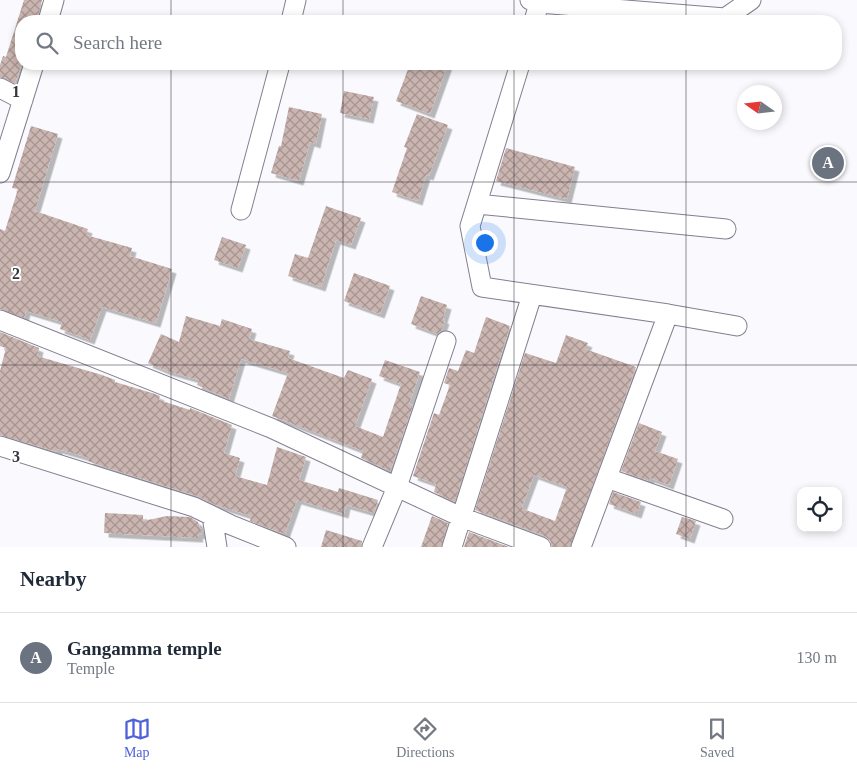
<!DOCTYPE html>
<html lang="en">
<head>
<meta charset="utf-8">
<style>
  :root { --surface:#fff; --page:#f2f2f3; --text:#1f2937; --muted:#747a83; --line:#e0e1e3; --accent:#4f63d8 }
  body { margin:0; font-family:Georgia,serif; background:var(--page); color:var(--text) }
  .controls { position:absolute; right:15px; bottom:15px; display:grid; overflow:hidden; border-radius:10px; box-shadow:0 2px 8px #0003 }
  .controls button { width:45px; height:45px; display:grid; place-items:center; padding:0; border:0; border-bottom:1px solid var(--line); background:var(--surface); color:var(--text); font:25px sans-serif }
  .compass { position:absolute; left:737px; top:85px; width:45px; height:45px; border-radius:50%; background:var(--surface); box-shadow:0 2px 8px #0003; rotate:284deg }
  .you { position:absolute; left:484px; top:242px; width:18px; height:18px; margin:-12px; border:4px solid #fff; border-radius:50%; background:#1a73e8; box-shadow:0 0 0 8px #1a73e833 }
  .badge { display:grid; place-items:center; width:32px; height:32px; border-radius:50%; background:var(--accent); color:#fff; font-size:16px; font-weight:700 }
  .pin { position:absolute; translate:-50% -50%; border:2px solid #fff; box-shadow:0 1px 5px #0006 }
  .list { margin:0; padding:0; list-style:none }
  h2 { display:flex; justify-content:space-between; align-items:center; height:65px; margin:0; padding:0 20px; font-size:21px }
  h2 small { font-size:16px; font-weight:400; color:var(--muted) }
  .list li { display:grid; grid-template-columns:32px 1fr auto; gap:15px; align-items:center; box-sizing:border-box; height:90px; padding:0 20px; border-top:1px solid var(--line) }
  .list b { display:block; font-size:19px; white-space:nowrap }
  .list p { margin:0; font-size:16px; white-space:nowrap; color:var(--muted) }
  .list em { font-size:16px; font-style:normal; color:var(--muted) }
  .icon { flex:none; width:28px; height:28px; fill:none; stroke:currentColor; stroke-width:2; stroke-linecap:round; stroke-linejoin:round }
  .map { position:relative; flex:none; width:857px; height:547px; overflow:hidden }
  .search { position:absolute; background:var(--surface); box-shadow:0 2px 8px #0003; left:15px; right:15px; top:15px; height:55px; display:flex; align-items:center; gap:12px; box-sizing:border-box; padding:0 18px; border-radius:20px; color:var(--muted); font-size:19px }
  .sheet { height:155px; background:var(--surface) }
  nav { display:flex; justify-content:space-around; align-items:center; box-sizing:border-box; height:70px; border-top:1px solid var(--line); background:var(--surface); font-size:14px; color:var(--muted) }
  nav a { display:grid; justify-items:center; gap:2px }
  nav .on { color:var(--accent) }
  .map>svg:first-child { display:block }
  .building { fill:url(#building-cross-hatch); fill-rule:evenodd; filter:url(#shadow) }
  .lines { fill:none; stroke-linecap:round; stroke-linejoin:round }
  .minor-casing { stroke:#837f90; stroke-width:21 }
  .minor { stroke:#fff; stroke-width:19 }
  .grid { fill:none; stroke:#37353c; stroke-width:1; stroke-opacity:0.55 }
  .grid-label { font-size:16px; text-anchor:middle; font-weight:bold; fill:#37353c; stroke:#fff; stroke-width:4; stroke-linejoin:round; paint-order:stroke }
</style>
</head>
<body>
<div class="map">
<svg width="857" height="547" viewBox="0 0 857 547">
  <defs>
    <pattern id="building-cross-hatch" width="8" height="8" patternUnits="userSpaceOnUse" patternTransform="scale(1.25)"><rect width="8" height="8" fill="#cbb5b1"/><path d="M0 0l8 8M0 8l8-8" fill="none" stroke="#a69491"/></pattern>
    <filter id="shadow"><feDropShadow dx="4.5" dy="4.5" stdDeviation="0" flood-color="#0004"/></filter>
  </defs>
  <rect width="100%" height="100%" fill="#faf9fd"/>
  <!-- building -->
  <path class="building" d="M24 0H42L37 21H21V66L15 83 0 77V65L3 56 6 57Z
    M410 64H448L430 114 396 101Z
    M344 91 374 97 369 119 340 113Z
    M289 107 322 114 316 144 310 142 299 181 271 173 279 146H281Z
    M417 114 448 125 429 176 426 175 418 201 392 192 407 148 404 147Z
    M31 126 58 134 35 211 88 229 86 235 132 248 130 256 172 269 156 323 102 307 90 340 60 329 62 322 26 311 24 318 0 309V229L5 231 18 189 12 188Z
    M506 148 575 167 567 199 496 181Z
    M326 206 361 218 351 245 336 240 321 287 288 276 295 254 308 258Z
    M222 237 246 245 238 268 214 260Z
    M354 273 390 286 380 314 344 301Z
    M421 296 447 305 443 319 445 320 441 331 438 334 411 324Z
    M186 316 220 326 222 319 252 329 249 339 290 351 288 358 344 378 348 370 372 379 355 426 383 437 401 384 379 376 385 360 420 372 409 404 413 405 390 471 361 458 363 451 272 416 288 373 241 359 229 399 197 385 199 380 167 371 148 363 161 334 179 342Z
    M486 317 510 326 455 502 434 492 436 484 413 476 434 413 439 415 450 385 444 383 449 368 458 371 466 350 474 353Z
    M0 332 39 348 37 356 102 375 115 380V382L152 393 160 396 159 400 190 410V408L232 425 224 453 240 458 235 476 267 485 277 447 306 457 299 480 338 492 339 488 378 500 374 513 346 505 344 514 297 500 285 534 250 521 251 516 216 505 197 496 105 467 88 461 89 458 58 449V452L0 435V371L6 348 0 346Z
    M566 335 588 343 585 349 636 367 570 547H552L550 540 545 536 475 510 525 353 556 363ZM534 475 567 487 555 521 523 509 522 507Z
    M639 423 662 432 655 451 678 459 669 485 650 478 649 481 621 471Z
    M613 492 641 502 637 514 609 504Z
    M105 513 143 515V521L167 516 190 517 198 522 202 534 198 535 199 538 104 533Z
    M432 516 448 523 441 547H421Z
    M682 517 696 521 690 539 676 534Z
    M326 530 362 541 361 547H321Z
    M469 532 509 547H464Z"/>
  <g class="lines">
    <!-- minor casing -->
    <g class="minor-casing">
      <path id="minor" d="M530 0 539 3 534 21
        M539 3 725 18 751 0
        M48 21 54 0
        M291 21 296 0
        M520 64 470 226 482 287 668 314 581 547
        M0 88 23 100
        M0 173 34 64
        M477 204 726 229
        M241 210 280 64
        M668 314 737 326
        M0 320 271 428 461 517 541 547
        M0 446 194 507 231 525 286 547
        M607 478 723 519
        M212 516 217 547
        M372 547 397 487 446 341
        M452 547 532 295"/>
    </g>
    <!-- minor -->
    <use href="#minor" class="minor"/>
  </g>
  <!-- grid -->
  <path class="grid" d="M171 0V21M343 0V21M514 0V21M686 0V21M171 64V547M343 64V547M514 64V547M686 64V547M0 182H857M0 365H857"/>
  <g class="grid-label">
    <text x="16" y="97">1</text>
    <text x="16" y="279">2</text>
    <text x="16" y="462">3</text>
  </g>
</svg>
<div class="controls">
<button><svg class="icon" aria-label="locate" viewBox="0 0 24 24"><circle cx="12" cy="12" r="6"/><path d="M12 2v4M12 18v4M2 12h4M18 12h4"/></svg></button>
</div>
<svg class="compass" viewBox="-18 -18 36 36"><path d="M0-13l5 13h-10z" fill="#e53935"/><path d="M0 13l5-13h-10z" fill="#747a83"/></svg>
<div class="you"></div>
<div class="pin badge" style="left:828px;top:163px;background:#6b7280">A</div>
<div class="search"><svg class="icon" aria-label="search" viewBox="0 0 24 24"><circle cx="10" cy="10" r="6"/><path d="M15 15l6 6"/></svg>Search here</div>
</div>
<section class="sheet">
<h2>Nearby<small></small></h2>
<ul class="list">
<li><span class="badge" style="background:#6b7280">A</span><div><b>Gangamma temple</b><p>Temple</p></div><em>130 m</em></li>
</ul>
</section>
<nav>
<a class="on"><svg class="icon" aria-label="map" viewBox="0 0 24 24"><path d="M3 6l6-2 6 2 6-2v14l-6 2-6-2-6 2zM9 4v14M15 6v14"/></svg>Map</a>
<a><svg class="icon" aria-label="directions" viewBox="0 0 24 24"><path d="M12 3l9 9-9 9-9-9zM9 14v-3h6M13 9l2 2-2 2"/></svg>Directions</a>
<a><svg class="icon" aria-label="saved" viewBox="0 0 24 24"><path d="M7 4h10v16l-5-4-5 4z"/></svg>Saved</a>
</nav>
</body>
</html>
